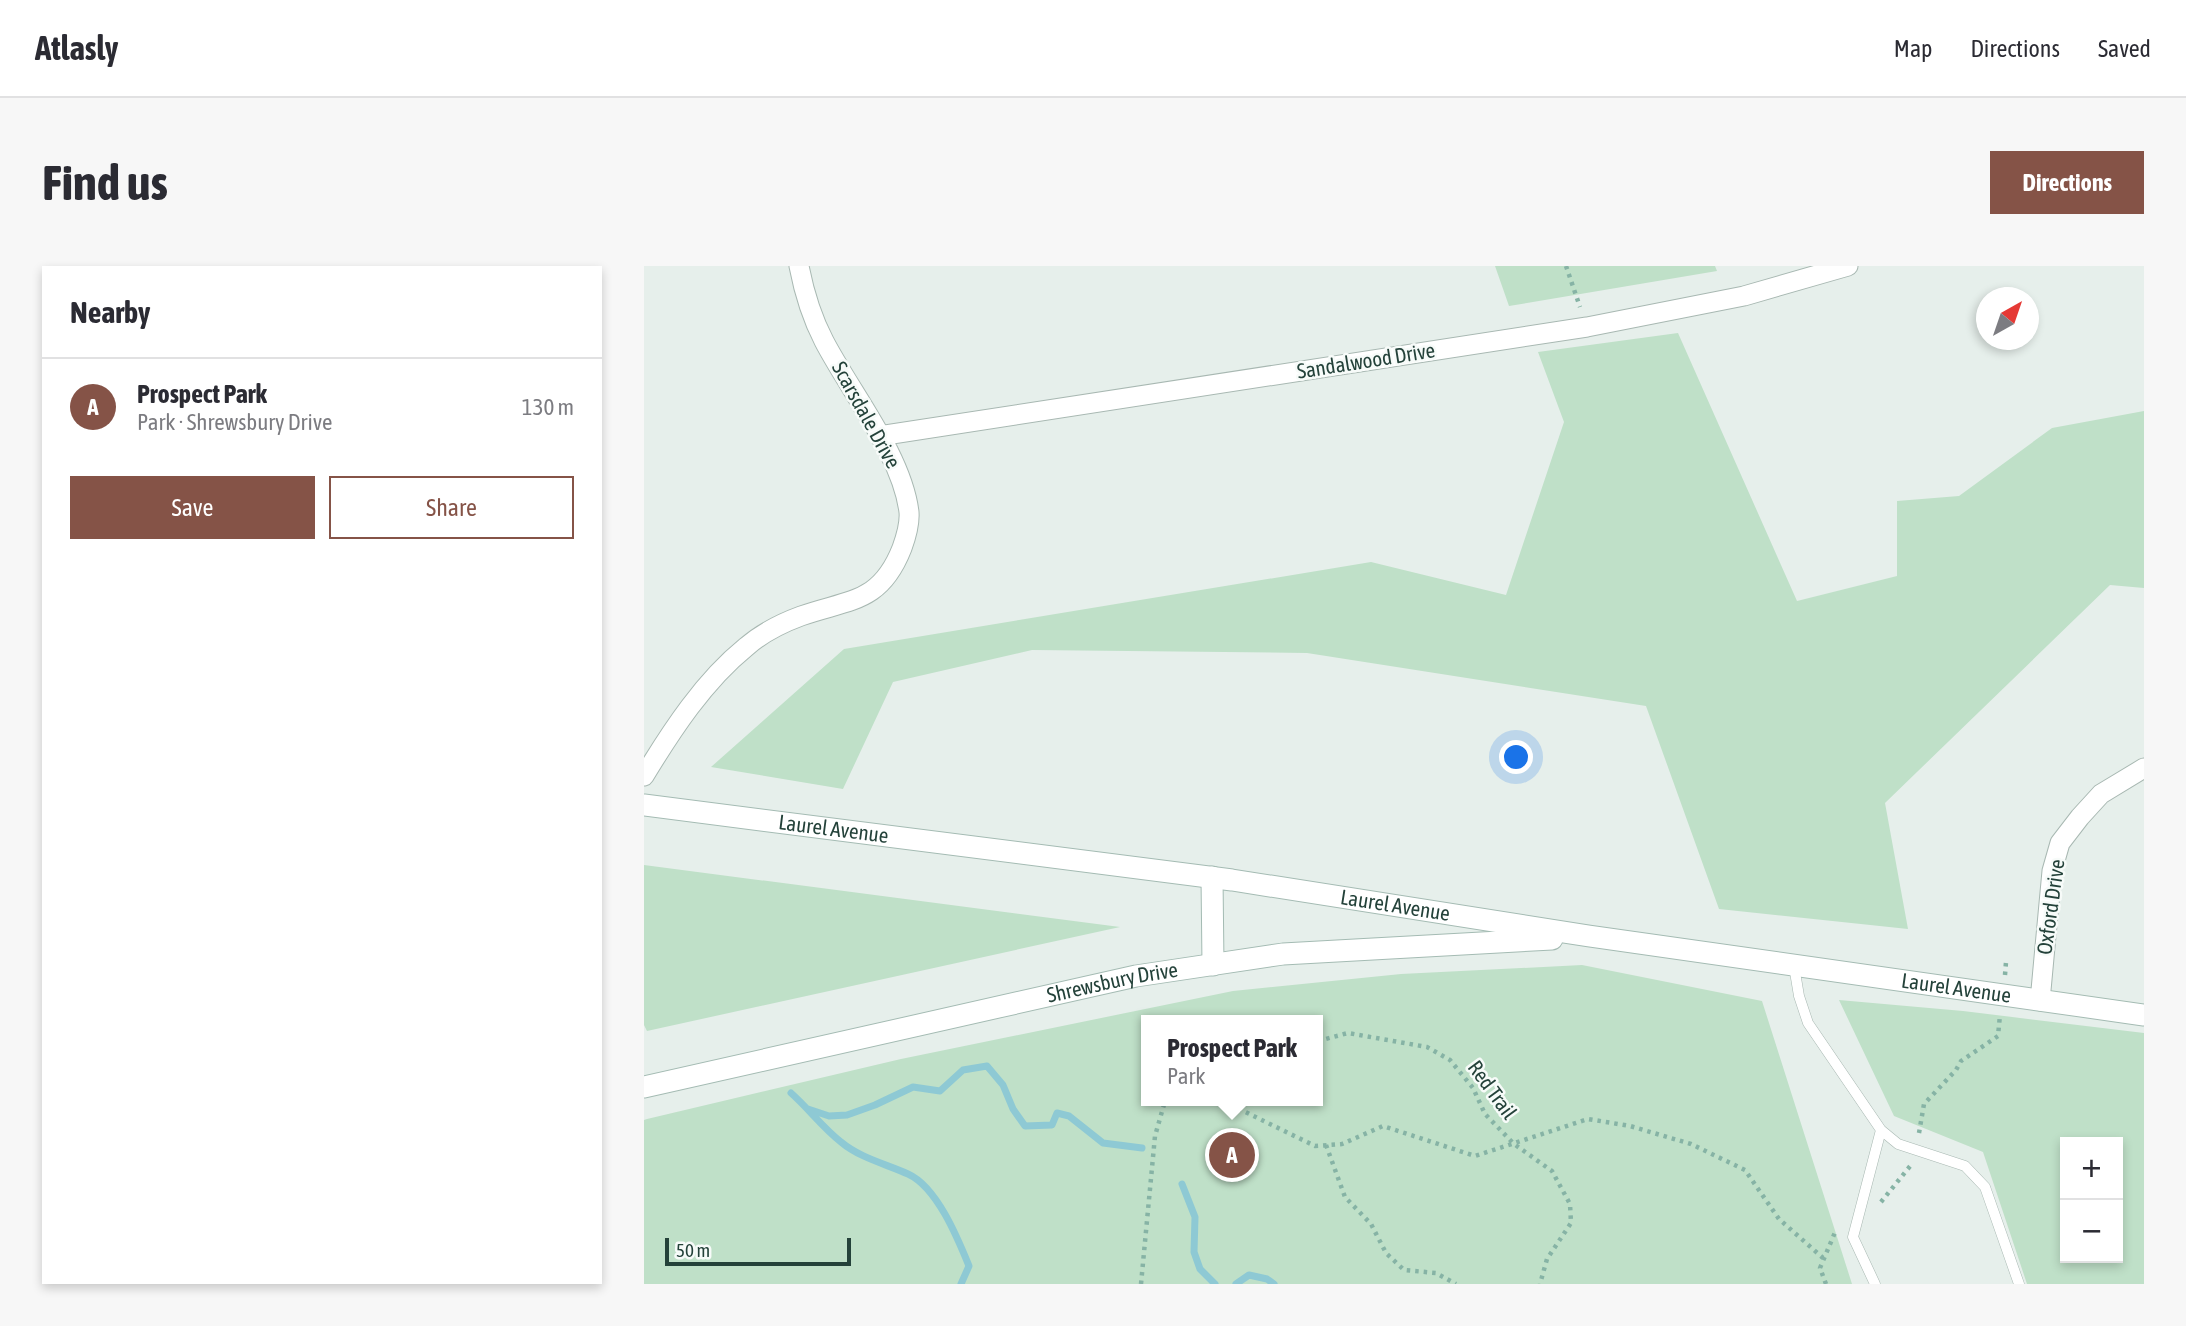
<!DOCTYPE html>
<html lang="en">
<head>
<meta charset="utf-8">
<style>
  :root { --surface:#fff; --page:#f7f7f7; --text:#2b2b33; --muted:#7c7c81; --line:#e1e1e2; --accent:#855347 }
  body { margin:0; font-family:"Asap Condensed",sans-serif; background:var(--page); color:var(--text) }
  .controls { position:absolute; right:21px; bottom:21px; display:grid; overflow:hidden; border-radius:0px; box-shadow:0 4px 10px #0003 }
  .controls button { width:63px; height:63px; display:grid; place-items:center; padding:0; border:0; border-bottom:2px solid var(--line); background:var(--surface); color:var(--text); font:35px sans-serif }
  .compass { position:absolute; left:1332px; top:21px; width:63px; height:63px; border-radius:50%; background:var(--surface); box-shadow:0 4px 10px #0003; rotate:40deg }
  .scale { position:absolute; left:21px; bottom:18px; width:186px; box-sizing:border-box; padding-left:7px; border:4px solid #24423a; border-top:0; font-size:19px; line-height:24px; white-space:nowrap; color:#24423a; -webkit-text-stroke:5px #f7fbf9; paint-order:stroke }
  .you { position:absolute; left:873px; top:492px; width:24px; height:24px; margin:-18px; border:5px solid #fff; border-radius:50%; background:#1a73e8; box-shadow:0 0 0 10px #1a73e833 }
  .badge { display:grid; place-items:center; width:46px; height:46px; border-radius:50%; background:var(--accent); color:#fff; font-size:23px; font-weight:700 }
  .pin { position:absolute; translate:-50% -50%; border:4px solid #fff; box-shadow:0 2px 7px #0006 }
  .popup { position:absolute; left:497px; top:749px; width:182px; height:91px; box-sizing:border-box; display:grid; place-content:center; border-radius:0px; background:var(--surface); filter:drop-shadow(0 2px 5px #0005); font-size:23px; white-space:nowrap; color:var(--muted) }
  .popup b { font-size:26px; color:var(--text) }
  .popup::after { content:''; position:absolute; left:50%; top:100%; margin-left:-14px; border:14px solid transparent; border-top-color:var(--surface) }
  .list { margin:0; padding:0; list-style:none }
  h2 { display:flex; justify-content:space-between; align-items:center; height:91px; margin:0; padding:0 28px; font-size:30px }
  h2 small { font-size:23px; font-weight:400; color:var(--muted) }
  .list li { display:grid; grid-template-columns:46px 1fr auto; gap:21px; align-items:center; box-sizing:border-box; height:98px; padding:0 28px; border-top:2px solid var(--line) }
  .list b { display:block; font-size:26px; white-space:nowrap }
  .list p { margin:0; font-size:23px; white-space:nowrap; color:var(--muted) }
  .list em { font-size:23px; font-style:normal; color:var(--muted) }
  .actions { display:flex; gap:14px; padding:21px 28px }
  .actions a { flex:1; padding:16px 0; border:2px solid var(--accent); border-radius:0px; text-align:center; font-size:24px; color:var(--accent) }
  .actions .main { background:var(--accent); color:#fff }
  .map { position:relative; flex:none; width:1500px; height:1018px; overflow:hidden; border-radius:0px }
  header { display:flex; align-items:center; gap:42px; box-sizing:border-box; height:98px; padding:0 35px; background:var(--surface); border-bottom:2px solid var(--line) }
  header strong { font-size:33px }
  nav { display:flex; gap:38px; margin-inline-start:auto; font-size:24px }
  .intro { display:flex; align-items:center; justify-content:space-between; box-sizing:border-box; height:168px; padding:0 42px }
  h1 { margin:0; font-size:49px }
  .button { padding:18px 32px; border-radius:0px; background:var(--accent); color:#fff; font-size:24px; font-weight:700 }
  main { display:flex; gap:42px; padding:0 42px }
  aside { flex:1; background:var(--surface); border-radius:0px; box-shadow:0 4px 10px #0003 }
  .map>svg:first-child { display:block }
  .green { fill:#bfe0c8; fill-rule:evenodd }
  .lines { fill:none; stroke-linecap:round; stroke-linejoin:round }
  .stream { stroke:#8ec9d4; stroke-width:7 }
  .lane-casing { stroke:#a8b8b2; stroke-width:11 }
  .street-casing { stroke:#a8b8b2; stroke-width:21 }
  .secondary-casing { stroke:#a4bbb3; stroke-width:23 }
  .path { stroke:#86b3a5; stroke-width:4.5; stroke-dasharray:3.5 5; stroke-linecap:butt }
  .lane { stroke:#fff; stroke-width:10 }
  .street { stroke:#fff; stroke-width:19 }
  .secondary { stroke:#fff; stroke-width:21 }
  .labels { text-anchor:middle; stroke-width:5; stroke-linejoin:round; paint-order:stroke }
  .street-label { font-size:21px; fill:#24423a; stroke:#f7fbf9 }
</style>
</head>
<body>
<header>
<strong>Atlasly</strong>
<nav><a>Map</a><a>Directions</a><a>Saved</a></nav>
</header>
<div class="intro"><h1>Find us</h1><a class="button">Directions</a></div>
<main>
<aside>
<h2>Nearby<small></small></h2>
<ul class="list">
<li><span class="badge">A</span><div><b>Prospect Park</b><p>Park · Shrewsbury Drive</p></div><em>130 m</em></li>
</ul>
<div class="actions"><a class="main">Save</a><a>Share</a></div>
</aside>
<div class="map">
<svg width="1500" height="1018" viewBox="0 0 1500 1018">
  <rect width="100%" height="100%" fill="#e6efeb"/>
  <!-- green -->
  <path class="green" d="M851 0H1071L1073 5 865 40Z
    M1034 67 1153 335 1253 310V235L1315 230 1408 162 1500 145V322L1466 319 1241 537 1264 663 1075 643 1002 440 663 387 388 384 249 416 199 523 67 501 200 383 727 296 862 329 920 156 894 86Z
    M0 599 476 661 3 765 0 759Z
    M938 699 1118 735 1208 1018H0V854L3 853 257 793 589 725 757 708ZM502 754H674V835H502Z
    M1195 734 1319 745 1500 767V1018H1383L1339 886 1250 850ZM1421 876H1474V992H1421Z"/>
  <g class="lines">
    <!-- stream -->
    <path class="stream" d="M147 827C164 842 179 862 197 876 216 892 242 898 264 908 293 921 314 973 325 1000L317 1018
      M164 843 185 850 203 849 231 839 269 821 296 825 319 804 343 800 359 819 369 843 381 860 408 859 413 847 425 850 459 877 498 882
      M538 918 551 951 550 986 556 1003 571 1018
      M592 1018 605 1009 623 1013 630 1018"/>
    <!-- lane casing -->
    <g class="lane-casing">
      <path id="lane" d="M1150 700 1155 730 1164 757 1237 864 1254 878 1321 900 1341 921 1375 1018
        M1231 1018 1209 971 1237 864"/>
    </g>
    <!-- street casing -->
    <g class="street-casing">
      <path id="street" d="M235 170 943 61 1100 30 1204 0
        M0 510C28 464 60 415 102 381 118 367 138 357 157 350 205 333 236 338 258 282 262 271 266 258 265 246 258 189 207 127 180 75 168 52 160 26 155 0
        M1396 735 1408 605 1416 577 1436 551 1457 528 1500 502"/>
    </g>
    <!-- secondary casing -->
    <g class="secondary-casing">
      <g id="secondary">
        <path id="s1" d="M0 539 588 614 945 670 1500 749"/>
        <path d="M568 611 569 699"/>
        <path id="s2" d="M0 821 492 710 639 688 908 673"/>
      </g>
    </g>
    <!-- path -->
    <path class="path" d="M922 0 936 41
      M1361 709 1362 696
      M674 775 704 767 783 781 806 794 829 822 841 848 870 878 908 905 926 938 927 957 903 993 896 1018
      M579 835 671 880 698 878 739 860 831 890 944 853 986 860 1047 878 1101 904 1135 953 1179 992
      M595 842 602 835
      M1275 867 1280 838 1312 804 1317 795 1354 770 1356 749
      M682 879 701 931 727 958 742 987 760 1004 792 1007 812 1018
      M1237 936 1267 899
      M497 1018 511 870 521 835
      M1182 1018 1176 1002 1192 964"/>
    <!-- lane -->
    <use href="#lane" class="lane"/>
    <!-- street -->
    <use href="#street" class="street"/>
    <!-- secondary -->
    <use href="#secondary" class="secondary"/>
  </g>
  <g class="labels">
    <!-- street labels -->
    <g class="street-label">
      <text transform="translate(722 95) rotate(-9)" y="7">Sandalwood Drive</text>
      <text transform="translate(222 149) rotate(61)" y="7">Scarsdale Drive</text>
      <text dy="7" stroke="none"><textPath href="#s1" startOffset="191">Laurel Avenue</textPath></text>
      <text dy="7" stroke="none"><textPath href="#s1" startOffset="758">Laurel Avenue</textPath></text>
      <text transform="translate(1407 641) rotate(-82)" y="7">Oxford Drive</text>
      <text dy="7" stroke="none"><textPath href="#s2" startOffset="480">Shrewsbury Drive</textPath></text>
      <text dy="7" stroke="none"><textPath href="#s1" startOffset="1325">Laurel Avenue</textPath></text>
      <text transform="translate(848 824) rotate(54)" y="7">Red Trail</text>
    </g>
  </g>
</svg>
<div class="controls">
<button>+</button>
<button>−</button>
</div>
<svg class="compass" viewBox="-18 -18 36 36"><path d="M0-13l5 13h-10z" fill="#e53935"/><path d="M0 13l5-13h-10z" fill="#7c7c81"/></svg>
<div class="scale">50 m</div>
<div class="you"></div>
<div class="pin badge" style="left:588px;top:889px">A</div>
<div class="popup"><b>Prospect Park</b>Park</div>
</div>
</main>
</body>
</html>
